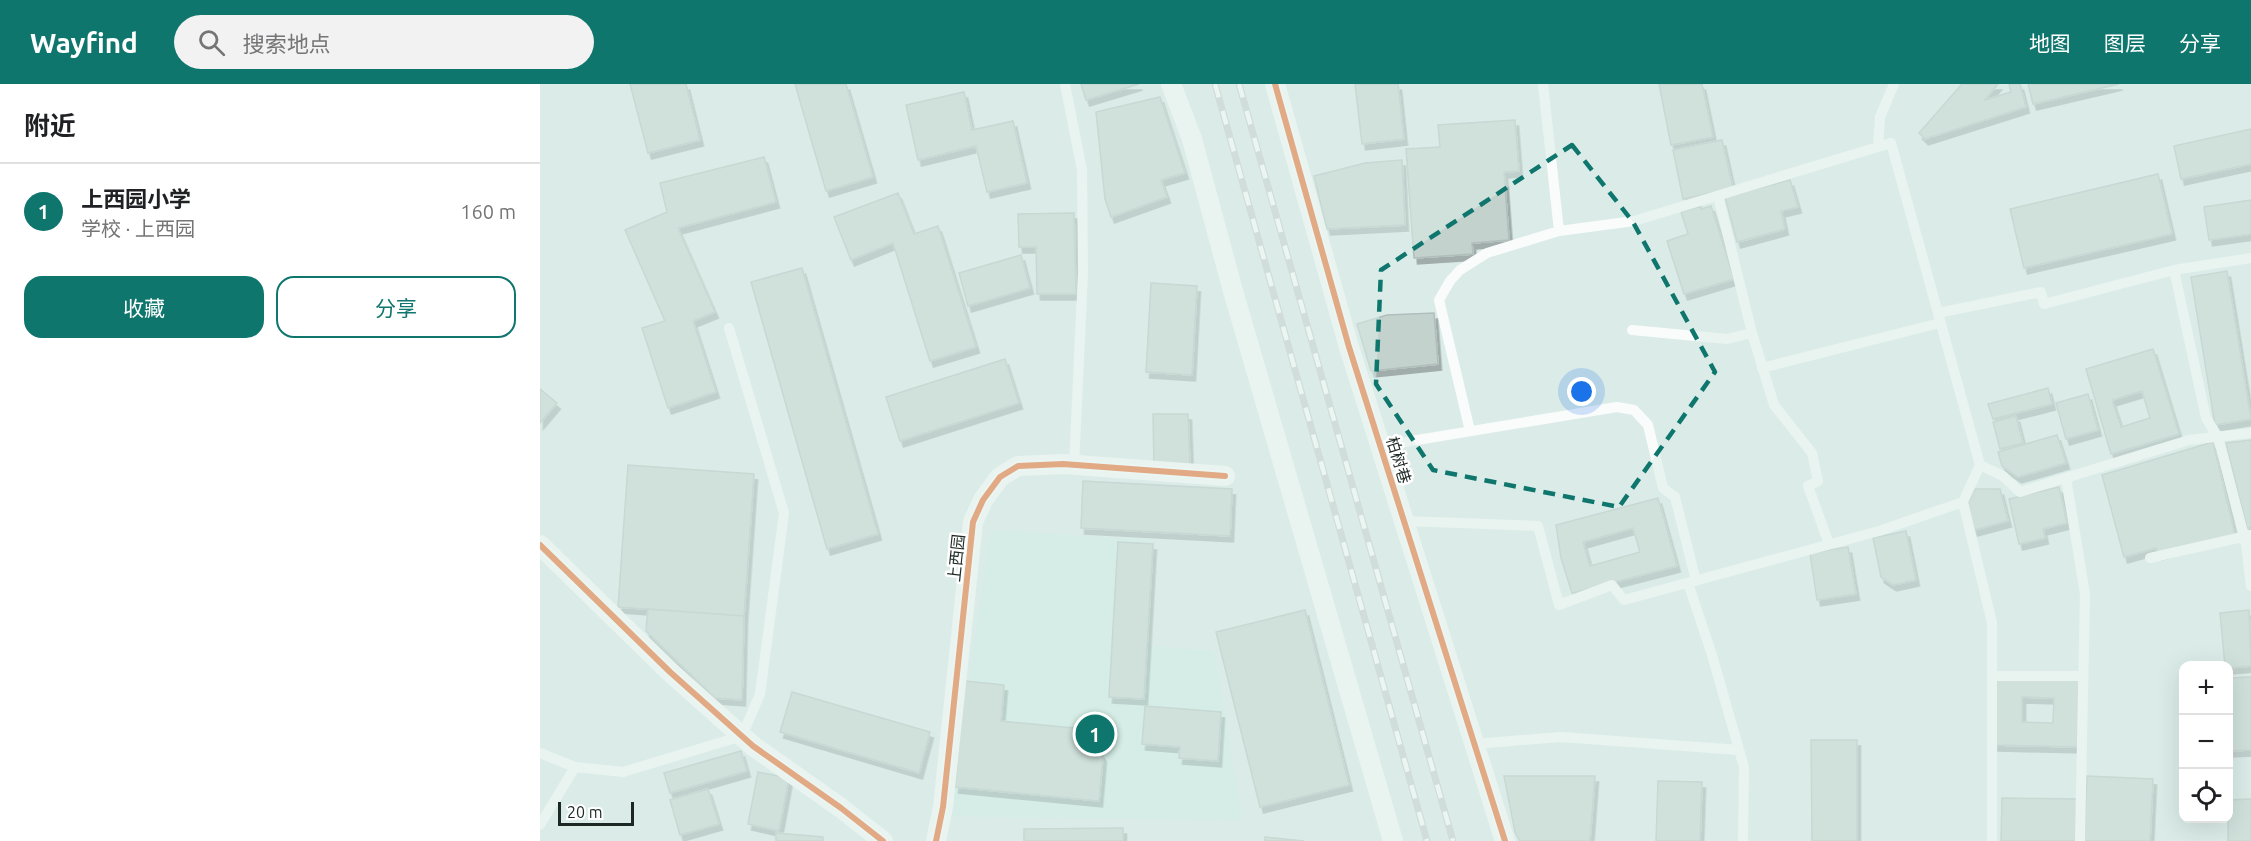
<!DOCTYPE html>
<html lang="zh">
<head>
<meta charset="utf-8">
<style>
  :root { --surface:#fff; --page:#f2f2f2; --text:#202124; --muted:#757577; --line:#e0e0e0; --accent:#0f766e }
  body { margin:0; font-family:Ubuntu,"Noto Sans SC",sans-serif; background:var(--page); color:var(--text) }
  .controls { position:absolute; right:18px; bottom:18px; display:grid; overflow:hidden; border-radius:12px; box-shadow:0 6px 24px #0002 }
  .controls button { width:54px; height:54px; display:grid; place-items:center; padding:0; border:0; border-bottom:2px solid var(--line); background:var(--surface); color:var(--text); font:30px sans-serif }
  .scale { position:absolute; left:18px; bottom:15px; width:76px; box-sizing:border-box; padding-left:6px; border:3px solid #1b2824; border-top:0; font-size:16px; line-height:21px; white-space:nowrap; color:#1b2824; -webkit-text-stroke:4px #fff; paint-order:stroke }
  .you { position:absolute; left:1042px; top:308px; width:21px; height:21px; margin:-15px; border:4px solid #fff; border-radius:50%; background:#1a73e8; box-shadow:0 0 0 9px #1a73e833 }
  .badge { display:grid; place-items:center; width:39px; height:39px; border-radius:50%; background:var(--accent); color:#fff; font-size:20px; font-weight:700 }
  .pin { position:absolute; translate:-50% -50%; border:3px solid #fff; box-shadow:0 2px 6px #0006 }
  .list { margin:0; padding:0; list-style:none }
  h2 { display:flex; justify-content:space-between; align-items:center; height:78px; margin:0; padding:0 24px; font-size:26px }
  h2 small { font-size:20px; font-weight:400; color:var(--muted) }
  .list li { display:grid; grid-template-columns:39px 1fr auto; gap:18px; align-items:center; box-sizing:border-box; height:96px; padding:0 24px; border-top:2px solid var(--line) }
  .list b { display:block; font-size:22px; white-space:nowrap }
  .list p { margin:0; font-size:20px; white-space:nowrap; color:var(--muted) }
  .list em { font-size:20px; font-style:normal; color:var(--muted) }
  .actions { display:flex; gap:12px; padding:18px 24px }
  .actions a { flex:1; padding:14px 0; border:2px solid var(--accent); border-radius:18px; text-align:center; font-size:21px; color:var(--accent) }
  .actions .main { background:var(--accent); color:#fff }
  .icon { flex:none; width:33px; height:33px; fill:none; stroke:currentColor; stroke-width:2; stroke-linecap:round; stroke-linejoin:round }
  .map { position:relative; flex:none; width:1711px; height:757px; overflow:hidden }
  header { display:flex; align-items:center; gap:36px; box-sizing:border-box; height:84px; padding:0 30px; background:var(--accent); color:#fff }
  header strong { font-size:28px }
  nav { display:flex; gap:33px; margin-inline-start:auto; font-size:21px }
  .search { width:420px; height:54px; background:var(--page); display:flex; align-items:center; gap:15px; box-sizing:border-box; padding:0 21px; border-radius:33px; color:var(--muted); font-size:22px }
  main { display:flex }
  aside { flex:1; background:var(--surface) }
  .map>svg:first-child { display:block }
  .built { fill:#ceede5 }
  .building { fill:#c4d2ce; stroke:#b1bebb; stroke-width:1.5; fill-rule:evenodd; filter:url(#shadow) }
  .lines { fill:none; stroke-linecap:round; stroke-linejoin:round }
  .service { stroke:#fafcfc; stroke-width:10 }
  .minor { stroke:#fafcfc; stroke-width:20 }
  .rail-casing { stroke:#c5c9c9; stroke-width:7 }
  .rail { stroke:#fff; stroke-width:4.5; stroke-dasharray:14; stroke-linecap:butt }
  .cycleway-casing { stroke:#fff; stroke-width:10 }
  .cycleway { stroke:#e8590c; stroke-width:6 }
  .marked { fill:none; stroke:#0f766e; stroke-width:4.5; stroke-dasharray:12 8; stroke-linejoin:round }
  .labels { text-anchor:middle; stroke-width:5; stroke-linejoin:round; paint-order:stroke }
  .street-label { font-size:16px; fill:#1b2824; stroke:#fff }
</style>
</head>
<body>
<header>
<strong>Wayfind</strong>
<div class="search"><svg class="icon" aria-label="search" viewBox="0 0 24 24"><circle cx="10" cy="10" r="6"/><path d="M15 15l6 6"/></svg>搜索地点</div>
<nav><a>地图</a><a>图层</a><a>分享</a></nav>
</header>
<main>
<aside>
<h2>附近<small></small></h2>
<ul class="list">
<li><span class="badge">1</span><div><b>上西园小学</b><p>学校 · 上西园</p></div><em>160 m</em></li>
</ul>
<div class="actions"><a class="main">收藏</a><a>分享</a></div>
</aside>
<div class="map">
<svg width="1711" height="757" viewBox="0 0 1711 757">
  <defs>
    <filter id="shadow"><feDropShadow dx="3.5" dy="6" stdDeviation="0" flood-color="#0004"/></filter>
  </defs>
  <rect width="100%" height="100%" fill="#dbece8"/>
  <!-- built -->
  <path class="built" d="M451 446 615 457 610 562 674 567 702 736 409 732Z"/>
  <!-- building -->
  <path class="building" d="M90 0H146L160 56 108 69Z
    M255 0H306L333 93 286 107Z
    M541 0H599L546 16Z
    M815 0H858L864 55 822 60Z
    M1119 0H1162L1173 53 1131 61Z
    M1422 0H1458L1445 16 1471 8 1469 0H1480L1486 23 1385 55 1379 49Z
    M1488 0H1579L1493 20Z
    M424 8 432 46 473 37 487 99 447 108 436 62 378 76 366 21Z
    M620 13 645 89 621 96 627 113 571 133 565 115 556 28Z
    M975 36 979 87 964 88 969 156 932 159 933 170 874 174 866 65 900 63 898 41Z
    M1711 45V80L1641 95 1634 62Z
    M1182 56 1193 104 1143 115 1133 66Z
    M224 73 236 118 138 144 175 228 153 237 176 308 128 324 102 244 125 237 85 146 127 128 120 99Z
    M862 76 865 141 787 145 774 92 825 79Z
    M1618 90 1632 150 1484 184 1470 125Z
    M1250 96 1258 123 1241 127 1245 145 1197 158 1185 113Z
    M358 109 374 150 398 142 436 263 390 277 353 159 311 176 294 133Z
    M1711 116V150L1669 156 1664 123Z
    M1161 122V125L1171 122 1194 195 1144 210 1127 157 1148 150 1141 128Z
    M534 129 536 210H497L496 163H479L478 130Z
    M481 171 490 204 428 222 419 189Z
    M262 184 338 450 287 465 211 198Z
    M1687 187 1711 335 1675 341 1651 193Z
    M611 199 657 202 652 291 606 288Z
    M894 229 898 280 831 287 817 240 847 231Z
    M1613 265 1639 350 1571 370 1546 285ZM1602 307 1610 334 1581 343 1572 316Z
    M465 275 479 319 360 357 346 313Z
    M1508 304 1512 320 1453 335 1448 320Z
    M0 305 17 319 0 339Z
    M1548 310 1558 346 1526 355 1516 319Z
    M613 330H648L650 385 614 386Z
    M1476 332 1483 359 1460 365 1453 338Z
    M1517 351 1526 379 1478 393 1462 382 1458 368Z
    M1711 356V444H1707L1686 359Z
    M1673 358 1695 451 1618 470 1616 464 1584 473 1562 391Z
    M88 381 214 390 204 532 78 523Z
    M543 397 692 405 690 452 541 444Z
    M1519 403 1527 439 1503 445 1505 454 1479 460 1469 415Z
    M1435 405H1460L1468 437 1434 446 1427 421Z
    M1118 414 1137 482 1032 509 1021 474 1016 441ZM1093 444 1100 468 1050 482 1043 458Z
    M1366 447 1376 496 1353 501 1341 493 1333 454Z
    M578 458 613 460 604 615 569 613Z
    M1308 463 1316 510 1277 516 1270 469Z
    M108 525 204 532 202 616 175 614 106 547Z
    M765 526 809 701 720 723 676 548Z
    M1709 526 1711 582 1688 584V582H1685L1680 529Z
    M1711 593V666L1688 667V594Z
    M1455 595 1541 596 1540 663 1454 661ZM1482 613 1514 614 1513 639 1482 638Z
    M425 597 464 601 461 637 544 645 563 672 559 717 415 703Z
    M252 608 390 648 379 689 240 648Z
    M605 622 681 628 678 677 639 674 640 663 602 660Z
    M1271 656H1317V757H1272Z
    M201 667 207 687 130 709 124 689Z
    M218 688 249 694 239 747 208 740Z
    M964 692H1055L1050 757H980L975 748Z
    M1547 692 1613 695 1610 757H1544Z
    M1118 697 1162 698 1160 757H1116Z
    M168 705 179 740 140 751 130 716Z
    M1462 714 1538 715V757H1461Z
    M1711 715V757H1688V716Z
    M583 744V757H484V745Z
    M236 749 283 753V757H236Z
    M725 753 764 757H725Z"/>
  <g class="lines">
    <!-- service -->
    <path class="service" d="M525 0 542 86 543 189 534 381
      M1003 0 1019 147
      M1338 63 1340 33 1354 0
      M1178 112 1212 249 1234 321 1272 369 1278 397 1268 402 1289 460
      M1711 174 1634 186 1666 334 1678 353 1706 460 1711 502
      M1398 229 1501 208 1504 220 1634 186
      M1092 246 1187 255 1212 249
      M1222 284 1400 239
      M930 347 899 216 910 197 920 186 947 169 1019 147 1094 137 1351 59 1440 381 1463 392 1480 408 1649 356 1711 349
      M841 362 1077 323 1094 326 1108 341 1123 404 1135 413 1156 497
      M1526 394 1545 510 1540 757
      M1423 418 1452 539V757
      M864 437 998 442 1019 521 1072 501 1084 516 1339 447 1423 418 1440 381
      M1610 474 1711 451
      M1148 499 1172 571 1204 683 1203 757
      M1452 592H1543
      M934 660 1021 653 1199 666
      M0 669 35 683 83 688 202 652 220 610 244 429 189 244
      M0 741 35 683"/>
    <!-- minor -->
    <path class="minor" d="M631 0 652 55 693 207 853 757
      M735 0 809 263 965 757
      M0 461 130 588 213 662 301 724 343 757
      M396 757 403 723 433 438 443 416 460 393 478 382 523 380 685 392"/>
    <!-- rail casing -->
    <g class="rail-casing">
      <path id="rail" d="M675 0 887 757
        M699 0 913 757"/>
    </g>
    <!-- rail -->
    <use href="#rail" class="rail"/>
    <!-- cycleway casing -->
    <g class="cycleway-casing">
      <path id="cycleway" d="M735 0 809 263 965 757
        M0 461 130 588 213 662 301 724 343 757
        M396 757 403 723 433 438 443 416 460 393 478 382 523 380 685 392"/>
    </g>
    <!-- cycleway -->
    <use href="#cycleway" class="cycleway"/>
  </g>
  <!-- marked area -->
  <path d="M0 0H1711V757H0ZM1032 61 1093 138 1175 288 1079 423 893 386 836 300 841 186Z" fill="#dbece8" fill-opacity=".55" fill-rule="evenodd"/>
  <path class="marked" d="M1032 61 1093 138 1175 288 1079 423 893 386 836 300 841 186Z"/>
  <g class="labels">
    <!-- street labels -->
    <g class="street-label">
      <text transform="translate(859 376) rotate(73)" y="6">柏树巷</text>
      <text transform="translate(416 474) rotate(-84)" y="6">上西园</text>
    </g>
  </g>
</svg>
<div class="controls">
<button>+</button>
<button>−</button>
<button><svg class="icon" aria-label="locate" viewBox="0 0 24 24"><circle cx="12" cy="12" r="6"/><path d="M12 2v4M12 18v4M2 12h4M18 12h4"/></svg></button>
</div>
<div class="scale">20 m</div>
<div class="you"></div>
<div class="pin badge" style="left:555px;top:650px">1</div>
</div>
</main>
</body>
</html>
